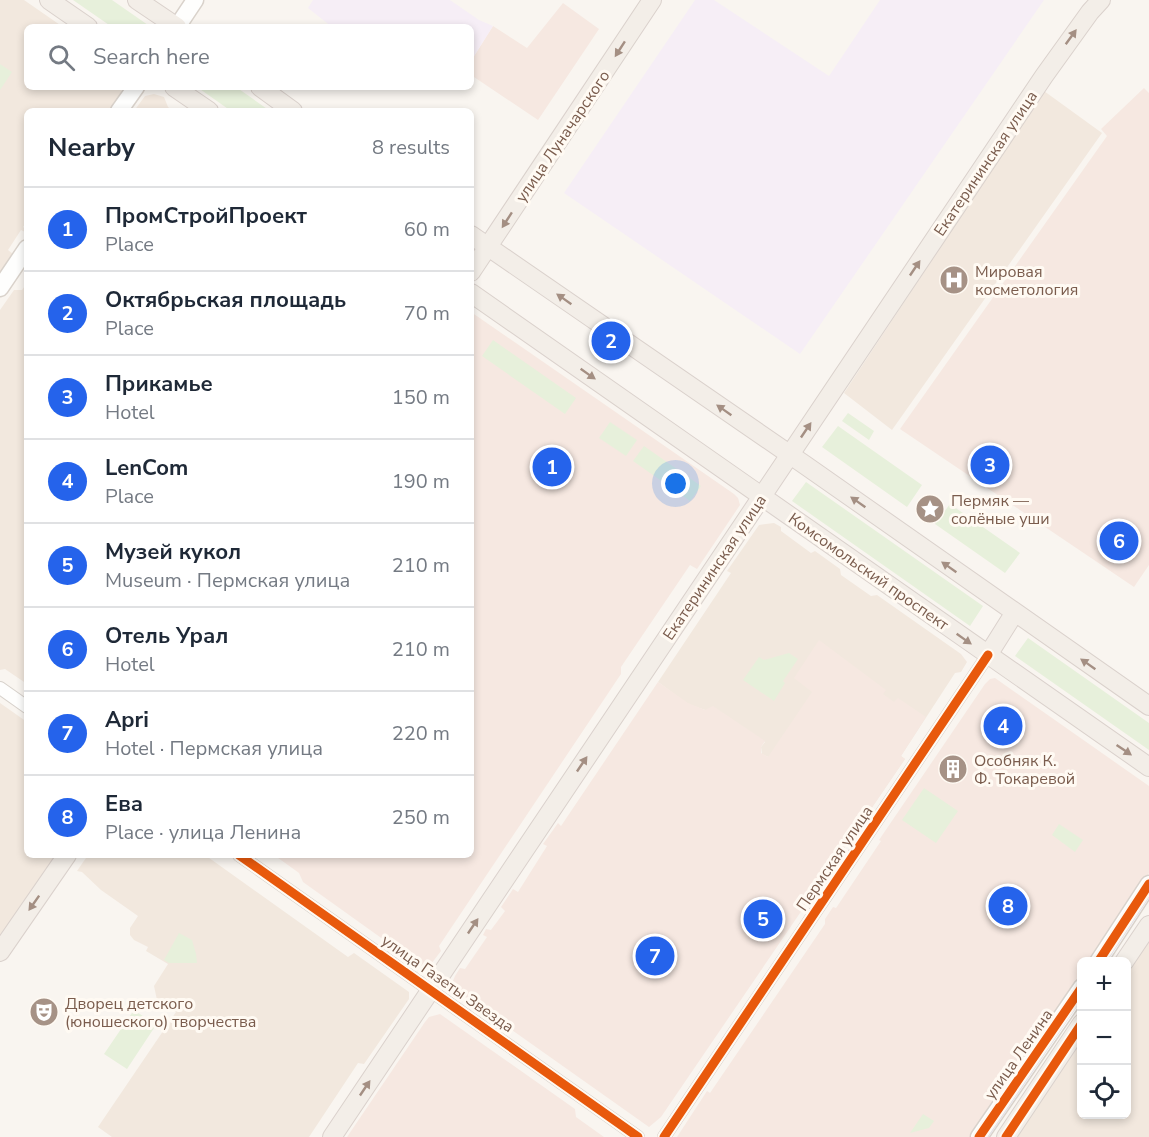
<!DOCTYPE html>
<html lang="en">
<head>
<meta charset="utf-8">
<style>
  :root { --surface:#fff; --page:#f2f2f3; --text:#1f2937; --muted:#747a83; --line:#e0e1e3; --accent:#2563eb }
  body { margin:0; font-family:"Nunito Sans",sans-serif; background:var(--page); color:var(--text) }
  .controls { position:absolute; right:18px; bottom:18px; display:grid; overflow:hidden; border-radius:9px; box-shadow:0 3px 9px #0003 }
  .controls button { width:54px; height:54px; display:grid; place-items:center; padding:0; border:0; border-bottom:2px solid var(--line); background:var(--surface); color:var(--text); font:30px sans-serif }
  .you { position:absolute; left:676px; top:484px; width:21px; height:21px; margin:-15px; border:4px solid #fff; border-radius:50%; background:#1a73e8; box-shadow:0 0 0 9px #1a73e833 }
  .badge { display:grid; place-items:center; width:39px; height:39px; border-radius:50%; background:var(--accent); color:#fff; font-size:20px; font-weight:700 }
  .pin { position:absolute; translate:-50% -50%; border:3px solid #fff; box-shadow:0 2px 6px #0006 }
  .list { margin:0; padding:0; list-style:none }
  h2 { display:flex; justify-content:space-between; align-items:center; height:78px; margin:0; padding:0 24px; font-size:26px }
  h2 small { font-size:20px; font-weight:400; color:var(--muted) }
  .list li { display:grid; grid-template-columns:39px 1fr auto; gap:18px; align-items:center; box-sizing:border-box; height:84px; padding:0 24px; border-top:2px solid var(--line) }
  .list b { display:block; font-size:22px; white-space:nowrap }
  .list p { margin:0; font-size:20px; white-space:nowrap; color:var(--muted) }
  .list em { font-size:20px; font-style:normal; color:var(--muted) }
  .icon { flex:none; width:33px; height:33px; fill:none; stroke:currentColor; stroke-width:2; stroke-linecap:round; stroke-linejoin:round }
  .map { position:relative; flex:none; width:1149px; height:1137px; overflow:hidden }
  .search { position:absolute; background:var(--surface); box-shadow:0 3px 9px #0003; left:24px; top:24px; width:450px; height:66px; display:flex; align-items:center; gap:15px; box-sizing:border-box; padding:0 21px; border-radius:9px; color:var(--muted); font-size:22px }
  .panel { position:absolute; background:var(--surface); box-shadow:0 3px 9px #0003; left:24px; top:108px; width:450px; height:750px; border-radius:9px }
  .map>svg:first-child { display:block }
  .residential { fill:#f2e8de }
  .commercial { fill:#f6e8e1 }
  .education { fill:#f6eef6 }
  .green { fill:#e7f0db }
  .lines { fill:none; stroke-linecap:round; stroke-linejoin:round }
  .minor-casing { stroke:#d7d1cb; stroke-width:14 }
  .secondary-casing { stroke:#d9d2cb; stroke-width:19 }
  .primary-casing { stroke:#dad1cc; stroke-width:20 }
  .minor { stroke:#fefefd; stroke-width:12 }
  .secondary { stroke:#fefefd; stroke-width:16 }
  .primary { stroke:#f3eee8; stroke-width:18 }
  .tram { stroke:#e6e3e7; stroke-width:1.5 }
  .cycleway-casing { stroke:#fffaf3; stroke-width:13 }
  .cycleway { stroke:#e8590c; stroke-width:9 }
  .oneway { fill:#a48f83 }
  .labels { text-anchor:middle; stroke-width:6; stroke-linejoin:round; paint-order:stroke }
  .street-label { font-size:16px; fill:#7a5c4d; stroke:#fffaf3 }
  .poi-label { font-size:16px; fill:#7a5c4d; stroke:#fffaf3; text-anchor:start }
</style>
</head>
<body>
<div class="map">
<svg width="1149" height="1137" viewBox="0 0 1149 1137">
  <rect width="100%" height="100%" fill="#f9f5f0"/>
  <!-- residential -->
  <path class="residential" d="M0 0H24L63 27H27V87H123L121 92 109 111H27V221L23 227 27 230V233L21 230 8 250 13 254 0 273Z
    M1044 91 1102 133 892 430 844 393Z
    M154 94 164 97 168 107 173 111H134L145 96Z
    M27 283V684L5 669 0 670V310L14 290H22Z
    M774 523 781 527V531L811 553 815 551 840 569 841 575 871 596 877 595 961 654 967 662 961 672 955 673 901 756 905 759 837 859 768 757 762 754 761 747 765 742 705 710 688 704 658 682 731 573 727 571 759 525Z
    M0 703 27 722V855H53L54 860 0 940Z
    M88 855H205L348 957 354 953 409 992V999L364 1064 358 1063 309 1137H112L98 1127 176 1012 157 1000 154 986 168 964 146 951 148 947 134 940 130 935V928L138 916 101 890 82 872 77 871Z
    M1149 937V1137H1012L1081 1034 1082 1114H1126L1127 968Z"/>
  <!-- commercial -->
  <path class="commercial" d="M563 3 599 29 538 120 471 75V61L493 26 527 48Z
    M1144 88 1149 93V565L1134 587 900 429 1107 136 1101 129Z
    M471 312 734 494 738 498 740 505 697 569 690 565 621 667V674L439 946 441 951 428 968 419 965 303 882 299 873 274 855H471Z
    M819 640 886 690 883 694 894 702 898 698 926 717 901 756 905 759 661 1117 649 1127 457 991 452 983 455 976 460 968 465 969 487 937 483 935 486 929 491 930 505 911 501 907 513 889 518 892 547 846 543 844 558 823 561 826 658 682 688 703 705 710 713 706 765 741 761 747V753L768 757 812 692 794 678Z
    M995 678 1149 786V873L1089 961 1082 962 1081 973 971 1137H677L707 1091 710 1093 825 924V919L833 907 836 908 881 841 879 840 985 684 990 679Z
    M440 1014 575 1109 576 1117 604 1137H347L425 1022 429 1017Z"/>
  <!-- education -->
  <path class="education" d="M313 0H450L479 20 493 26 471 61V27H332L308 8Z
    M695 0H714L829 76 880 0H1044L800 354 564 193Z"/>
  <!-- green -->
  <path class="green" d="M73 0H112L148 25 147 27H112Z
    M0 64 12 72 0 90Z
    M197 87H236L270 111H231Z
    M493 340 576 398 565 414 482 356Z
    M848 413 874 431 869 440 842 421Z
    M610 422 637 440 626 456 599 438Z
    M838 426 922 485 907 507 822 447Z
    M644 446 701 486 690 501 633 461Z
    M806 482 983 606 970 626 792 501Z
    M950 504 1020 553 1005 573 935 524Z
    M1028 638 1149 723V750L1015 656Z
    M789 653 798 659 783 681 785 683 774 701 743 680 759 657 764 660Z
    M924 788 958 811 936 843 902 820Z
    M1059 824 1083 840 1075 852 1052 835Z
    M179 933 192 940 196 954 197 963H169L164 960Z
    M134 1010 156 1025 127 1069 104 1054Z
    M923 1114 934 1121 929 1128 910 1133Z"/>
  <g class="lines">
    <!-- minor casing -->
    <g class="minor-casing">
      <path id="minor" d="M0 688 27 707
        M239 855 638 1137
        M664 1137 988 655"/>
    </g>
    <!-- secondary casing -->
    <g class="secondary-casing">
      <path id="secondary" d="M177 27 195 0
        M119 111 136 87
        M0 288 27 248
        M1098 962 1149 884
        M979 1137 1082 987"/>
    </g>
    <!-- primary casing -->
    <g class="primary-casing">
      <path id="primary" d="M49 0 88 27
        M137 0 177 27
        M174 87 209 111
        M260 87 293 111
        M471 235 805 465 1149 706
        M471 272 652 0
        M471 293 1149 767
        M988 655 1015 612
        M0 952 67 855
        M1124 962 1149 925
        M332 1137 1044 76 1090 12 1101 0
        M1006 1137 1082 1023"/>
    </g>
    <!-- minor -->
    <use href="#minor" class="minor"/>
    <!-- secondary -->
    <use href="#secondary" class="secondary"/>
    <!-- primary -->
    <use href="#primary" class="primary"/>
    <!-- tram -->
    <path class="tram" d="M1106 962 1149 897
      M988 1137 1082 998"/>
    <!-- cycleway casing -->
    <g class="cycleway-casing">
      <path id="cycleway" d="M239 855 638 1137
        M1098 962 1149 884
        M664 1137 988 655
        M979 1137 1082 987
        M1006 1137 1082 1023"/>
    </g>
    <!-- cycleway -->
    <use href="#cycleway" class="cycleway"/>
  </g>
  <!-- one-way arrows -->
  <defs><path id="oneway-solid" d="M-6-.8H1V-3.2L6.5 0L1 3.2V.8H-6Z" transform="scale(1.5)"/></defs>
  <g class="oneway">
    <use href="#oneway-solid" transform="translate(1071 37) rotate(-54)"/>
    <use href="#oneway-solid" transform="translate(620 49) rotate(123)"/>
    <use href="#oneway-solid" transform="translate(507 220) rotate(123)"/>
    <use href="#oneway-solid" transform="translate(915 268) rotate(-56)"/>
    <use href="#oneway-solid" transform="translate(564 299) rotate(-145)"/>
    <use href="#oneway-solid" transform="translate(588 374) rotate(35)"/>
    <use href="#oneway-solid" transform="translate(724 410) rotate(-145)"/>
    <use href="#oneway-solid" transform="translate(806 430) rotate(-56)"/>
    <use href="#oneway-solid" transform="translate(858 502) rotate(-145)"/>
    <use href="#oneway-solid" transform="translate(949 567) rotate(-145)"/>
    <use href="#oneway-solid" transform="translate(964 639) rotate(35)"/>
    <use href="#oneway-solid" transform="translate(1088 664) rotate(-145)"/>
    <use href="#oneway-solid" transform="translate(1124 750) rotate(34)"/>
    <use href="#oneway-solid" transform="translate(582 764) rotate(-56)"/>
    <use href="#oneway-solid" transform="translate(34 903) rotate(125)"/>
    <use href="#oneway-solid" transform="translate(473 926) rotate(-56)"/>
    <use href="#oneway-solid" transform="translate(365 1088) rotate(-56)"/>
  </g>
  <!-- icons -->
  <defs>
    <g id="hospital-disc" transform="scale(1.5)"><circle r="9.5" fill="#a69286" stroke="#fffaf3"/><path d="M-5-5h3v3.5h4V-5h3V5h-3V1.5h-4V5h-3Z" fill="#fff"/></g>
    <g id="sight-disc" transform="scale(1.5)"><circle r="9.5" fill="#a69286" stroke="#fffaf3"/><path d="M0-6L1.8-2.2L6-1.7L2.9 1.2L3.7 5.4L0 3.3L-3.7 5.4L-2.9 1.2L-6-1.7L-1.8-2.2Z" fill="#fff"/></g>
    <g id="building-disc" transform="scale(1.5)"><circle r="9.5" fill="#a69286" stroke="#fffaf3"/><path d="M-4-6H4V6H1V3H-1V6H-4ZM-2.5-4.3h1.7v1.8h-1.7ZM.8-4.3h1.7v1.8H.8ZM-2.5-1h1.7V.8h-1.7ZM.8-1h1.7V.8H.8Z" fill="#fff"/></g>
    <g id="theatre-disc" transform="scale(1.5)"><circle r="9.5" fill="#a69286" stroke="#fffaf3"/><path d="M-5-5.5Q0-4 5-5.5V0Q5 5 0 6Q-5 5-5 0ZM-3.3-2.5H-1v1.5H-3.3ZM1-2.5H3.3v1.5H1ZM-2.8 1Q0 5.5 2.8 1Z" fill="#fff"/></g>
  </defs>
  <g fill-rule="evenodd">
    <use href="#hospital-disc" x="954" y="280"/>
    <use href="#sight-disc" x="930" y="509"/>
    <use href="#building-disc" x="953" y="769"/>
    <use href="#theatre-disc" x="44" y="1012"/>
  </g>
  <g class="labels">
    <!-- street labels -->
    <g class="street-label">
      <text transform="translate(562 136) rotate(-56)" y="6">улица Луначарского</text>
      <text transform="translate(985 163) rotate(-56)" y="6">Екатерининская улица</text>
      <text transform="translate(714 567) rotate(-56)" y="6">Екатерининская улица</text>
      <text transform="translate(869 571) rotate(35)" y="6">Комсомольский проспект</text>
      <text transform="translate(834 858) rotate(-56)" y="6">Пермская улица</text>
      <text transform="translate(448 983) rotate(35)" y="6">улица Газеты Звезда</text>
      <text transform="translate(1018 1054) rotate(-55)" y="6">улица Ленина</text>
    </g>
    <!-- poi labels -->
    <g class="poi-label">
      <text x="975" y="277">Мировая<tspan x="975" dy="18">косметология</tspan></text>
      <text x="951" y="506">Пермяк —<tspan x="951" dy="18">солёные уши</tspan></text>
      <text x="974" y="766">Особняк К.<tspan x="974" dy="18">Ф. Токаревой</tspan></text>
      <text x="65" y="1009">Дворец детского<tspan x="65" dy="18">(юношеского) творчества</tspan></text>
    </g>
  </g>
</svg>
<div class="controls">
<button>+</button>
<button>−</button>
<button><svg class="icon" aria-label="locate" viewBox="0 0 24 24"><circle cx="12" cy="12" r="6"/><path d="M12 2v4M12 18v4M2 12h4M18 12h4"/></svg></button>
</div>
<div class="you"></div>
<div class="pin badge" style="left:552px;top:467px">1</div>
<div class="pin badge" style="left:611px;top:341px">2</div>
<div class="pin badge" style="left:990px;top:465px">3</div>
<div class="pin badge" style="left:1003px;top:726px">4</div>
<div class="pin badge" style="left:763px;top:919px">5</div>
<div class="pin badge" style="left:1119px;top:541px">6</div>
<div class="pin badge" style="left:655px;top:956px">7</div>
<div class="pin badge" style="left:1008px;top:906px">8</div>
<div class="search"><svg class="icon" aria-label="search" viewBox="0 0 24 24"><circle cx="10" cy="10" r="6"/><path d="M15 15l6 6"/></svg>Search here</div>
<section class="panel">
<h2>Nearby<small>8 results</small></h2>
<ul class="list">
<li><span class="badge">1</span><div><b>ПромСтройПроект</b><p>Place</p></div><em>60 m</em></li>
<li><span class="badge">2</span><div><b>Октябрьская площадь</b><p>Place</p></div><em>70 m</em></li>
<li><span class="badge">3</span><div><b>Прикамье</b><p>Hotel</p></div><em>150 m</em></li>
<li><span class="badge">4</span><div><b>LenCom</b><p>Place</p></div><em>190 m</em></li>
<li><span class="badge">5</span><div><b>Музей кукол</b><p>Museum · Пермская улица</p></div><em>210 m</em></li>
<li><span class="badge">6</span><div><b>Отель Урал</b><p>Hotel</p></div><em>210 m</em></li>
<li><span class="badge">7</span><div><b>Apri</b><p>Hotel · Пермская улица</p></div><em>220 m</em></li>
<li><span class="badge">8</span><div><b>Ева</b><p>Place · улица Ленина</p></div><em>250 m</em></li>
</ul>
</section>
</div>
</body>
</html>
